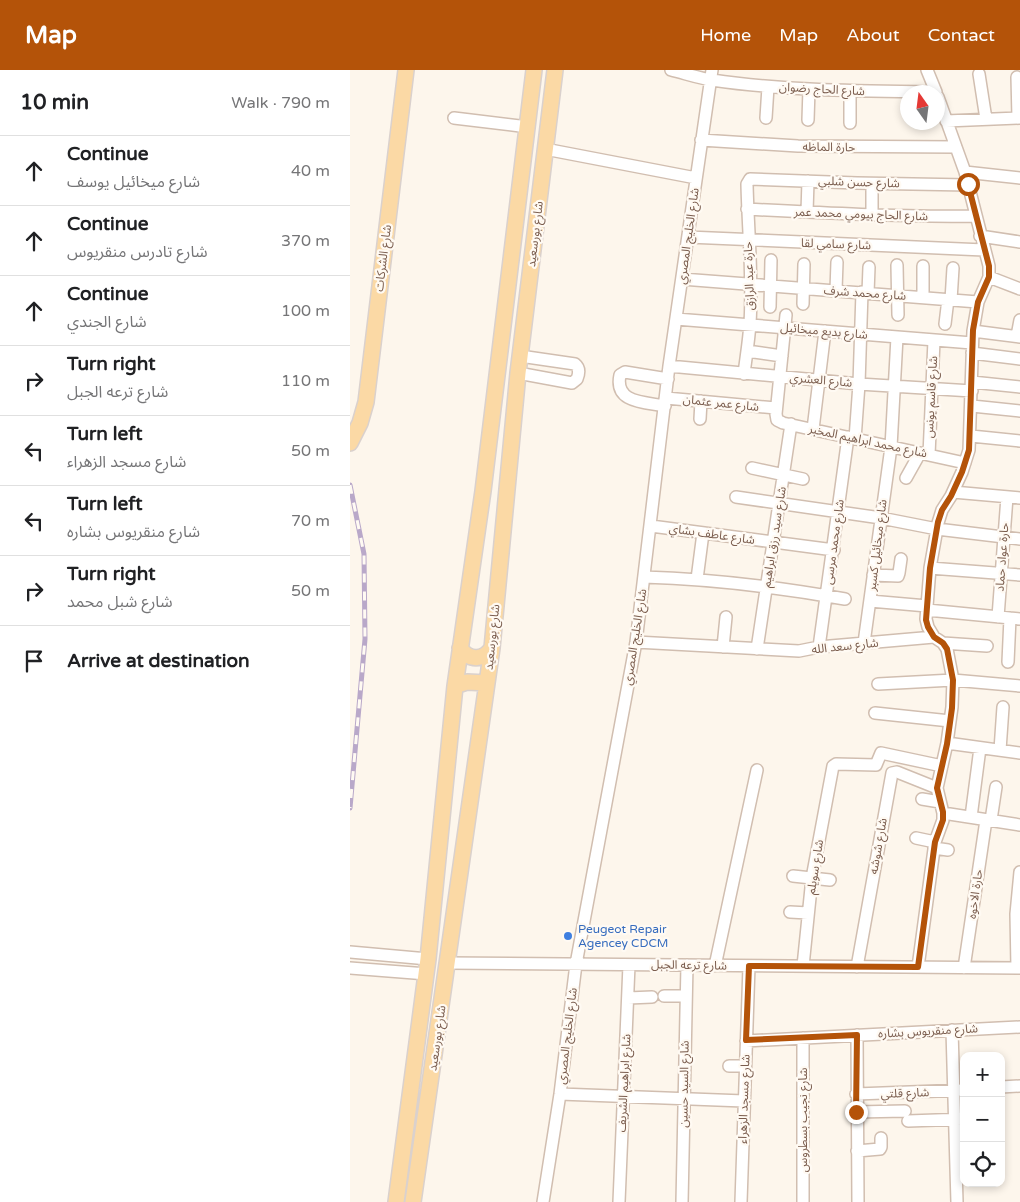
<!DOCTYPE html>
<html lang="en">
<head>
<meta charset="utf-8">
<style>
  :root { --surface:#fff; --page:#f2f2f2; --text:#202124; --muted:#757577; --line:#e0e0e0; --accent:#b45309 }
  body { margin:0; font-family:"Varela Round","Noto Sans Arabic",sans-serif; background:var(--page); color:var(--text) }
  .controls { position:absolute; right:15px; bottom:15px; display:grid; overflow:hidden; border-radius:10px; box-shadow:0 2px 8px #0003 }
  .controls button { width:45px; height:45px; display:grid; place-items:center; padding:0; border:0; border-bottom:1px solid var(--line); background:var(--surface); color:var(--text); font:25px sans-serif }
  .compass { position:absolute; left:550px; top:15px; width:45px; height:45px; border-radius:50%; background:var(--surface); box-shadow:0 2px 8px #0003; rotate:346deg }
  .stop { position:absolute; width:15px; height:15px; margin:-11px; border:4px solid #b45309; border-radius:50%; background:#fff }
  .stop.end { background:#b45309; border-color:#fff; box-shadow:0 1px 5px #0008 }
  .list { margin:0; padding:0; list-style:none }
  h2 { display:flex; justify-content:space-between; align-items:center; height:65px; margin:0; padding:0 20px; font-size:21px }
  h2 small { font-size:16px; font-weight:400; color:var(--muted) }
  .list li { display:grid; grid-template-columns:32px 1fr auto; gap:15px; align-items:center; box-sizing:border-box; height:70px; padding:0 20px; border-top:1px solid var(--line) }
  .list b { display:block; font-size:19px; white-space:nowrap }
  .list p { margin:0; font-size:16px; white-space:nowrap; color:var(--muted) }
  .list em { font-size:16px; font-style:normal; color:var(--muted) }
  .icon { flex:none; width:28px; height:28px; fill:none; stroke:currentColor; stroke-width:2; stroke-linecap:round; stroke-linejoin:round }
  .map { position:relative; flex:none; width:670px; height:1132px; overflow:hidden }
  header { display:flex; align-items:center; gap:30px; box-sizing:border-box; height:70px; padding:0 25px; background:var(--accent); color:#fff }
  header strong { font-size:24px }
  nav { display:flex; gap:28px; margin-inline-start:auto; font-size:18px }
  main { display:flex }
  aside { flex:1; background:var(--surface) }
  .map>svg:first-child { display:block }
  .lines { fill:none; stroke-linecap:round; stroke-linejoin:round }
  .minor-casing { stroke:#d1beb0; stroke-width:14 }
  .major-casing { stroke:#dad1cd; stroke-width:18 }
  .minor { stroke:#fff; stroke-width:11 }
  .major { stroke:#fbd9a5; stroke-width:15 }
  .rail-casing { stroke:#b9a8c9; stroke-width:5 }
  .rail { stroke:#fffaf3; stroke-width:3; stroke-dasharray:9; stroke-linecap:butt }
  .route { stroke:#b45309; stroke-width:6 }
  .shop-dot { fill:#3f7fe0; stroke:#fffaf3; stroke-width:2 }
  .labels { text-anchor:middle; stroke-width:4.5; stroke-linejoin:round; paint-order:stroke }
  .street-label { font-size:12px; fill:#7a5c4d; stroke:#fffaf3 }
  .shop-label { font-size:12px; fill:#366cbe; stroke:#fffaf3; text-anchor:start }
</style>
</head>
<body>
<header>
<strong>Map</strong>
<nav><a>Home</a><a>Map</a><a>About</a><a>Contact</a></nav>
</header>
<main>
<aside>
<h2>10 min<small>Walk · 790 m</small></h2>
<ul class="list">
<li><svg class="icon" aria-label="ahead" viewBox="0 0 24 24"><path d="M12 20V5M6 11l6-6 6 6"/></svg><div><b>Continue</b><p>شارع ميخائيل يوسف</p></div><em>40 m</em></li>
<li><svg class="icon" aria-label="ahead" viewBox="0 0 24 24"><path d="M12 20V5M6 11l6-6 6 6"/></svg><div><b>Continue</b><p>شارع تادرس منقريوس</p></div><em>370 m</em></li>
<li><svg class="icon" aria-label="ahead" viewBox="0 0 24 24"><path d="M12 20V5M6 11l6-6 6 6"/></svg><div><b>Continue</b><p>شارع الجندي</p></div><em>100 m</em></li>
<li><svg class="icon" aria-label="right" viewBox="0 0 24 24"><path d="M7 20v-9h11M14 6l5 5-5 5"/></svg><div><b>Turn right</b><p>شارع ترعه الجبل</p></div><em>110 m</em></li>
<li><svg class="icon" aria-label="left" viewBox="0 0 24 24"><path d="M17 20v-9H6M10 6l-5 5 5 5"/></svg><div><b>Turn left</b><p>شارع مسجد الزهراء</p></div><em>50 m</em></li>
<li><svg class="icon" aria-label="left" viewBox="0 0 24 24"><path d="M17 20v-9H6M10 6l-5 5 5 5"/></svg><div><b>Turn left</b><p>شارع منقريوس بشاره</p></div><em>70 m</em></li>
<li><svg class="icon" aria-label="right" viewBox="0 0 24 24"><path d="M7 20v-9h11M14 6l5 5-5 5"/></svg><div><b>Turn right</b><p>شارع شبل محمد</p></div><em>50 m</em></li>
<li><svg class="icon" aria-label="arrive" viewBox="0 0 24 24"><path d="M6 21V4h12l-3 4 3 4H6"/></svg><div><b>Arrive at destination</b></div></li>
</ul>
</aside>
<div class="map">
<svg width="670" height="1132" viewBox="0 0 670 1132">
  <rect width="100%" height="100%" fill="#fdf6ec"/>
  <g class="lines">
    <!-- minor casing -->
    <g class="minor-casing">
      <path id="minor" d="M321 0C334 3 348 8 362 10 436 21 511 21 586 22
        M577 0 586 22
        M629 4 636 49
        M667 7 668 48
        M500 21V53
        M104 48 178 57
        M416 48 418 17
        M458 50 459 19
        M596 51 670 48
        M351 70 448 76 606 77
        M195 79 346 108
        M615 102 670 108
        M522 114V145
        M397 139C473 143 549 147 625 146
        M457 142 458 111
        M630 166 670 172
        M338 167 634 180
        M547 195 548 245
        M639 207 670 219
        M332 209 628 232
        M486 220 487 192
        M518 223 519 197
        M573 227V196
        M601 230 603 198
        M453 234 454 194
        M420 237 421 190
        M436 245 426 344 427 350 433 353 615 393
        M326 249 622 273
        M595 254 598 229
        M623 261 670 267
        M667 266 670 250
        M397 281 432 286
        M622 283 670 289
        M319 296 509 314 622 321
        M168 303 222 313 227 309C229 304 230 298 225 294L170 286
        M394 304C396 287 399 270 400 253 403 208 398 160 397 114L400 109 507 113 618 115
        M622 312 670 317
        M316 328 426 338
        M315 336C294 332 264 333 270 305L275 302 318 309
        M622 336 670 341
        M350 349 351 331
        M463 359 475 261
        M621 366 670 371
        M505 369 509 314 512 222
        M579 385 584 270
        M402 398 453 409
        M556 408 570 383
        M603 422 670 428
        M386 427 531 448 587 459 670 469
        M301 456 484 480
        M580 498 670 505
        M523 505 548 506 549 503 551 489
        M294 507C362 509 428 517 495 529
        M347 509 353 463
        M520 531 577 536
        M577 540 670 549
        M648 547 657 427
        M286 572 449 581 469 577 584 567
        M514 573 541 377 547 267
        M593 573 637 576
        M373 577 376 547
        M469 577 498 367
        M407 579 441 354
        M658 592 660 548
        M528 614 603 610 670 616
        M525 643 600 651
        M597 673 670 683
        M650 680 653 637
        M572 729 590 732
        M593 743 670 755
        M621 747 630 678
        M641 750 646 717
        M566 768 585 772
        M584 778 598 780
        M443 806 480 810
        M440 842 458 843
        M0 882 78 889
        M97 893 670 898
        M365 896 407 700
        M453 896 462 808 483 696 486 694 526 695 531 683 592 696
        M507 897 542 703 547 702 587 718
        M568 897 585 772 593 750V743L587 718 597 673 602 637 603 610 597 579 593 573 584 567 578 557 576 549 580 498 588 453 592 440 601 426 612 402 619 380 623 261 628 232 639 207V196L615 102 588 27
        M0 898 77 904
        M614 898 636 750
        M667 898 666 844 670 802
        M314 926H336
        M278 928 302 927
        M602 960 607 1132
        M507 965 508 1132
        M396 971 670 957
        M379 996H395
        M651 1017 670 1016
        M210 1024 394 1031
        M506 1024 614 1020
        M506 1042 555 1041
        M558 1051 614 1049
        M507 1081 530 1079 531 1077V1068
        M193 1132 210 1024 226 894 286 572 319 296 362 0
        M269 1132 279 895
        M332 1132 337 895
        M391 1132 399 896
        M453 1132V968"/>
    </g>
    <!-- major casing -->
    <g class="major-casing">
      <path id="major" d="M0 373 10 353 16 332 56 0
        M110 578C119 591 133 591 142 578
        M105 616 117 612 137 613
        M46 1132 78 889 105 616 133 421 184 0
        M63 1132 142 578 168 303 205 0"/>
    </g>
    <!-- minor -->
    <use href="#minor" class="minor"/>
    <!-- major -->
    <use href="#major" class="major"/>
    <!-- rail casing -->
    <g class="rail-casing">
      <path id="rail" d="M0 415 14 484 15 569 0 738"/>
    </g>
    <!-- rail -->
    <use href="#rail" class="rail"/>
  </g>
  <g class="lines">
    <!-- route -->
    <path class="route" d="M506 1042 507 965 396 970 399 896 568 897 585 772 593 750V742L587 718 597 674 602 638 603 610 597 579 593 573 584 567 578 557 576 550 580 498 588 452 592 440 601 426 612 402 619 380 623 260 628 232 639 207V196L618 114"/>
  </g>
  <!-- markers -->
  <circle class="shop-dot" cx="218" cy="866" r="5"/>
  <g class="labels">
    <!-- street labels -->
    <g class="street-label">
      <text transform="translate(472 19) rotate(3)" y="4">شارع الحاج رضوان</text>
      <text transform="translate(479 77) rotate(1)" y="4">حارة الماظه</text>
      <text transform="translate(509 112) rotate(2)" y="4">شارع حسن شلبي</text>
      <text transform="translate(511 144) rotate(2)" y="4">شارع الحاج بيومي محمد عمر</text>
      <text transform="translate(185 164) rotate(-83)" y="4">شارع بورسعيد</text>
      <text transform="translate(338 166) rotate(-82)" y="4">شارع الخليج المصري</text>
      <text transform="translate(486 174) rotate(2)" y="4">شارع سامي لقا</text>
      <text transform="translate(33 188) rotate(-83)" y="4">شارع الشركات</text>
      <text transform="translate(399 206) rotate(-92)" y="4">حارة عبد الرازق</text>
      <text transform="translate(515 223) rotate(4)" y="4">شارع محمد شرف</text>
      <text transform="translate(474 261) rotate(5)" y="4">شارع بديع ميخائيل</text>
      <text transform="translate(471 310) rotate(5)" y="4">شارع العشري</text>
      <text transform="translate(581 327) rotate(-87)" y="4">شارع قاسم يونس</text>
      <text transform="translate(371 333) rotate(6)" y="4">شارع عمر عثمان</text>
      <text transform="translate(518 371) rotate(12)" y="4">شارع محمد ابراهيم المخبر</text>
      <text transform="translate(362 464) rotate(8)" y="4">شارع عاطف بشاي</text>
      <text transform="translate(424 467) rotate(-81)" y="4">شارع سيد رزق ابراهيم</text>
      <text transform="translate(484 472) rotate(-82)" y="4">شارع محمد مرسى</text>
      <text transform="translate(527 475) rotate(-83)" y="4">شارع ميخائيل كسبر</text>
      <text transform="translate(652 487) rotate(-86)" y="4">حارة عواد حماد</text>
      <text transform="translate(142 567) rotate(-84)" y="4">شارع بورسعيد</text>
      <text transform="translate(285 567) rotate(-81)" y="4">شارع الخليج المصري</text>
      <text transform="translate(495 576) rotate(-6)" y="4">شارع سعد الله</text>
      <text transform="translate(528 776) rotate(-80)" y="4">شارع شوشه</text>
      <text transform="translate(465 797) rotate(-81)" y="4">شارع سويلم</text>
      <text transform="translate(625 824) rotate(-82)" y="4">حارة الاخوه</text>
      <text transform="translate(339 895) rotate(1)" y="4">شارع ترعه الجبل</text>
      <text transform="translate(578 961) rotate(-3)" y="4">شارع منقريوس بشاره</text>
      <text transform="translate(217 966) rotate(-83)" y="4">شارع الخليج المصري</text>
      <text transform="translate(87 968) rotate(-82)" y="4">شارع بورسعيد</text>
      <text transform="translate(274 1013) rotate(-87)" y="4">شارع ابراهيم الشريف</text>
      <text transform="translate(334 1014) rotate(-89)" y="4">شارع السيد حسين</text>
      <text transform="translate(555 1023) rotate(-2)" y="4">شارع قلتي</text>
      <text transform="translate(394 1029) rotate(-88)" y="4">شارع مسجد الزهراء</text>
      <text transform="translate(453 1050) rotate(-90)" y="4">شارع نجيب بسطروس</text>
    </g>
    <!-- shop labels -->
    <g class="shop-label">
      <text x="228" y="863">Peugeot Repair<tspan x="228" dy="14">Agencey CDCM</tspan></text>
    </g>
  </g>
</svg>
<div class="controls">
<button>+</button>
<button>−</button>
<button><svg class="icon" aria-label="locate" viewBox="0 0 24 24"><circle cx="12" cy="12" r="6"/><path d="M12 2v4M12 18v4M2 12h4M18 12h4"/></svg></button>
</div>
<svg class="compass" viewBox="-18 -18 36 36"><path d="M0-13l5 13h-10z" fill="#e53935"/><path d="M0 13l5-13h-10z" fill="#757577"/></svg>
<div class="stop" style="left:618px;top:114px"></div>
<div class="stop end" style="left:506px;top:1042px"></div>
</div>
</main>
</body>
</html>
